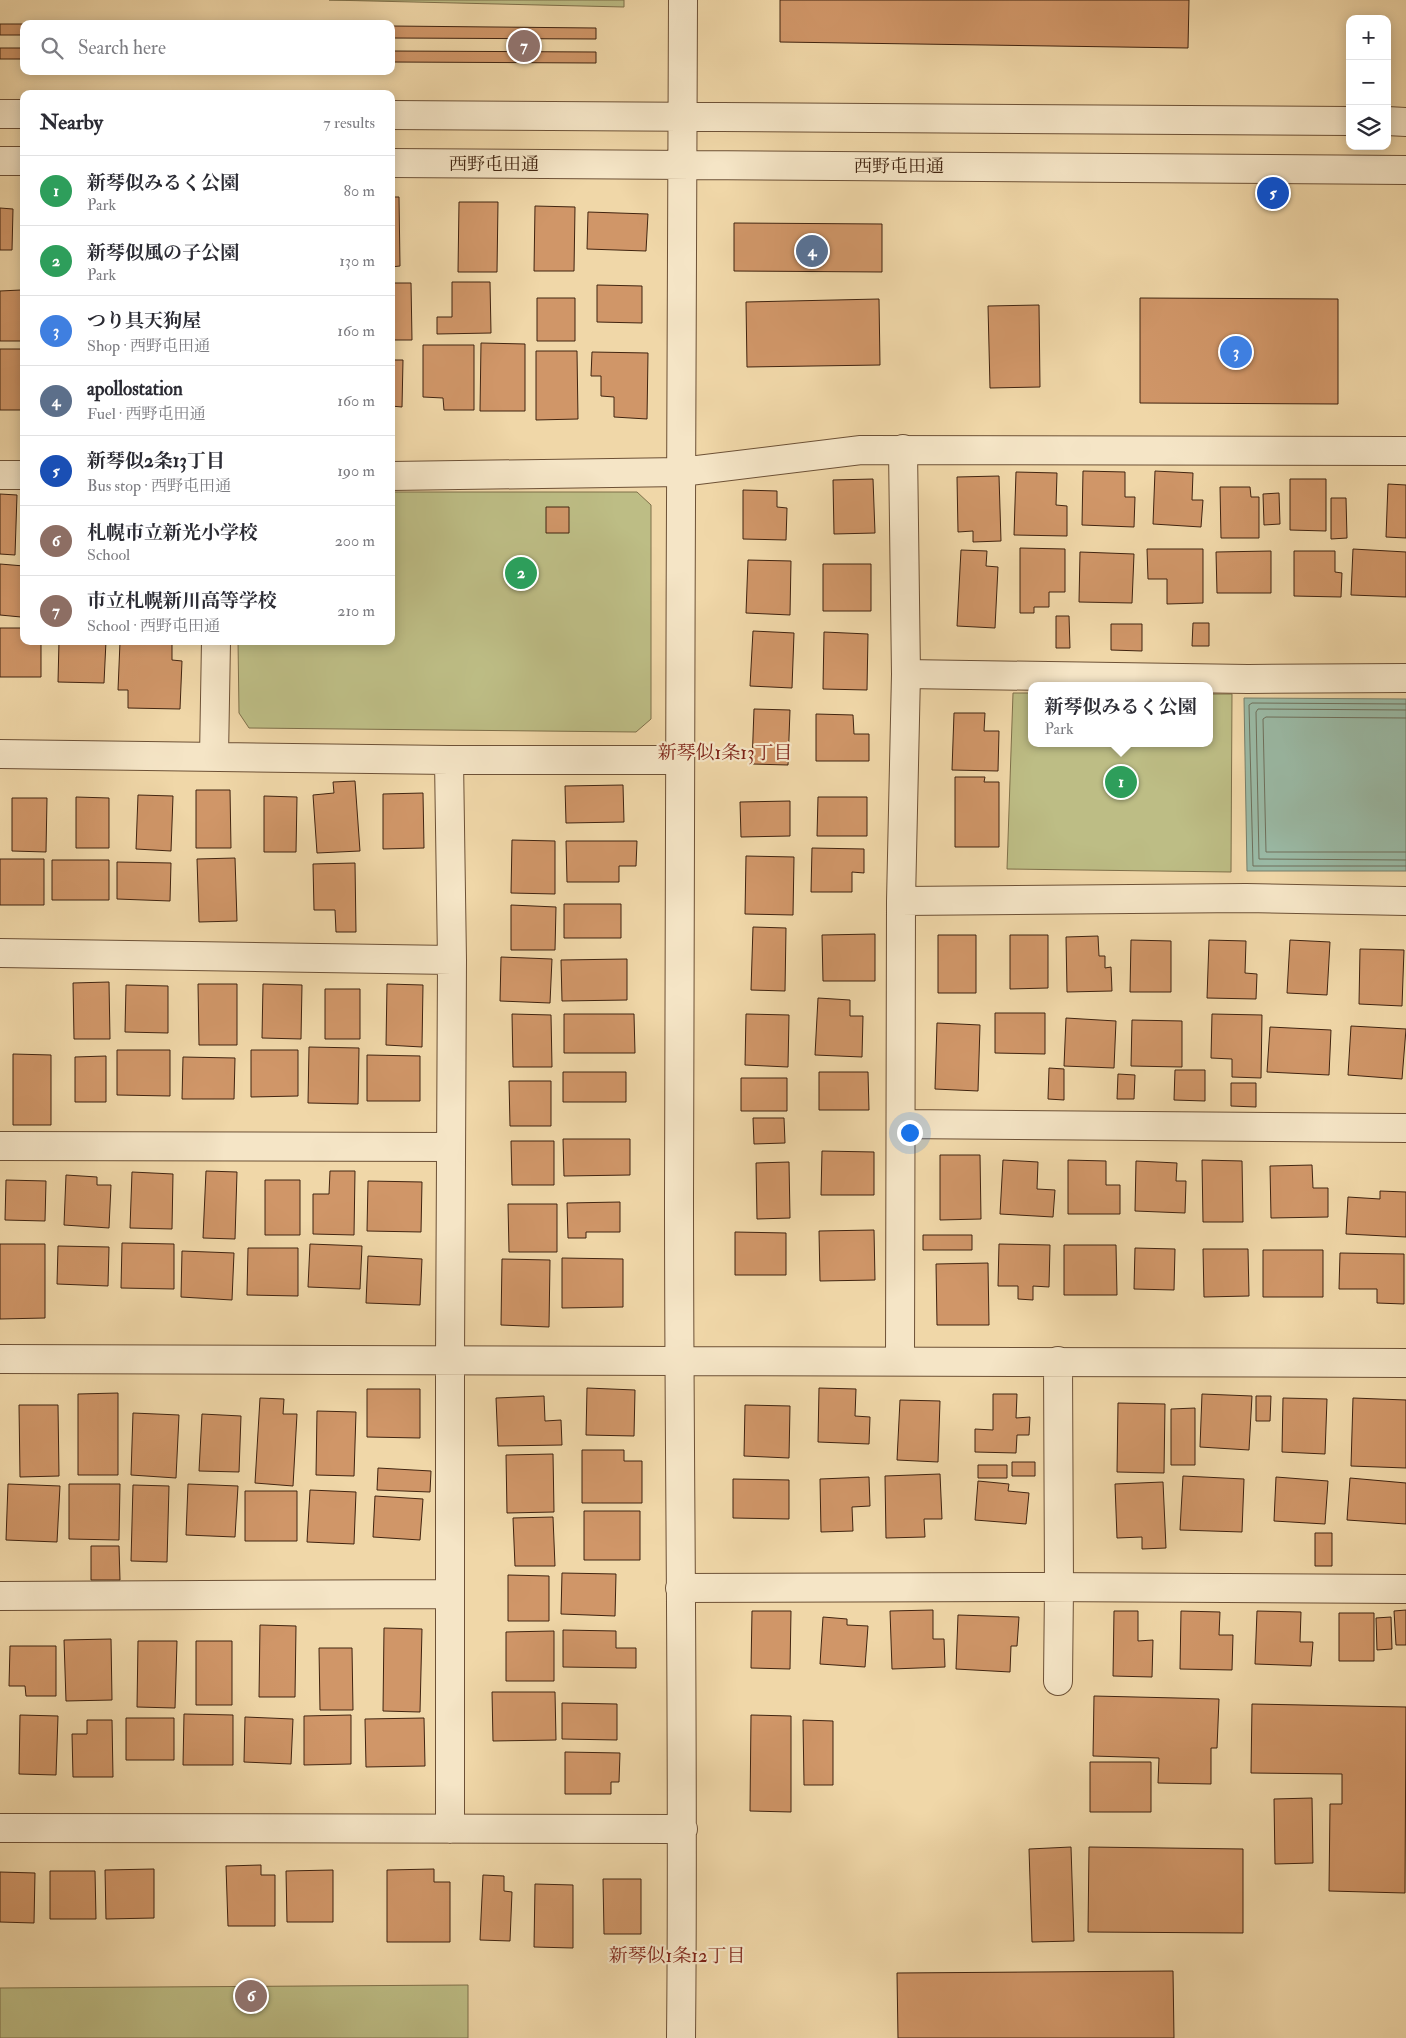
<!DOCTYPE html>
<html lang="en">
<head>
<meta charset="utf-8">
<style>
  :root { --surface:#fff; --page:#f7f7f7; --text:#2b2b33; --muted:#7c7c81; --line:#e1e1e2; --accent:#1a73e8 }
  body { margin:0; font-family:"IM FELL Double Pica","Noto Serif JP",serif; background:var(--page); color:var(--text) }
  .controls { position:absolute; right:15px; top:15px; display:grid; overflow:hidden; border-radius:10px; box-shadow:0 2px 12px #0003 }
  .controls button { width:45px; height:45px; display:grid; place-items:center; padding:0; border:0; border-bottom:1px solid var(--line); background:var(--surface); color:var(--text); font:25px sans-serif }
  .you { position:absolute; left:909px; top:1132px; width:18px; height:18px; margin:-12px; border:4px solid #fff; border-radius:50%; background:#1a73e8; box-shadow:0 0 0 8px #1a73e833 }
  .badge { display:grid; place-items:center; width:32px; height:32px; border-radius:50%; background:var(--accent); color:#fff; font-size:16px; font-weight:700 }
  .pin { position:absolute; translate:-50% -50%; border:2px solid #fff; box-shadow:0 1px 5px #0006 }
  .popup { position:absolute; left:1028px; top:682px; width:185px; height:65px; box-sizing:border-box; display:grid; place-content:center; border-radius:10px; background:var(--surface); filter:drop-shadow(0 1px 4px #0005); font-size:16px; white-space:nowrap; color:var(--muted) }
  .popup b { font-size:19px; color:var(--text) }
  .popup::after { content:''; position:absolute; left:50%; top:100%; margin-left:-10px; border:10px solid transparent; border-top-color:var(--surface) }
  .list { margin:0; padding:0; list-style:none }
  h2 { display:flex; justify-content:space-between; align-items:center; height:65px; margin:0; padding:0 20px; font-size:21px }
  h2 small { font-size:16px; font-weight:400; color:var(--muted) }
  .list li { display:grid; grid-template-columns:32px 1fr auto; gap:15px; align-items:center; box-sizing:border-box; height:70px; padding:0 20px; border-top:1px solid var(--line) }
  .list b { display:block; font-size:19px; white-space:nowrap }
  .list p { margin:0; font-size:16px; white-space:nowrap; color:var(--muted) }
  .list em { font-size:16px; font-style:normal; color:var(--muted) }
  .icon { flex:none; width:28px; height:28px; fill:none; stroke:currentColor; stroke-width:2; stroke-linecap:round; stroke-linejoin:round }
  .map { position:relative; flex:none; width:1406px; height:2038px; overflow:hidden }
  .search { position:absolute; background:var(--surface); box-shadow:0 2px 12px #0003; left:20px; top:20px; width:375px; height:55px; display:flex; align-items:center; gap:12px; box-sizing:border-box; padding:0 18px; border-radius:10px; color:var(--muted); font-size:19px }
  .panel { position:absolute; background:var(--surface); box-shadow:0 2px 12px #0003; left:20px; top:90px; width:375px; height:555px; border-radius:10px }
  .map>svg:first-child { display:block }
  .green { fill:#bdbd85; stroke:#7f704a }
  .water { fill:#9abaa6; stroke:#767e6a }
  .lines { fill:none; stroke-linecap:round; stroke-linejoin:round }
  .shore { stroke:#6e6f5b; stroke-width:1 }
  .building { fill:#d09668; stroke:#412410 }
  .minor-casing { stroke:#6d5136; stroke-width:30 }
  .minor { stroke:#f5e5c6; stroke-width:28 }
  .labels { text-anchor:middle; stroke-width:4.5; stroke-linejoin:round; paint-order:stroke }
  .street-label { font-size:18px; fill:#412410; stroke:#f5e5c6 }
  .neighbourhood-label { font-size:19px; fill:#7a1f14; stroke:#f5e5c6 }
</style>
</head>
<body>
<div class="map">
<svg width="1406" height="2038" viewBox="0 0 1406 2038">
  <rect width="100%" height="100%" fill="#f0d7a8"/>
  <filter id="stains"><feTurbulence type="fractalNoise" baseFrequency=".004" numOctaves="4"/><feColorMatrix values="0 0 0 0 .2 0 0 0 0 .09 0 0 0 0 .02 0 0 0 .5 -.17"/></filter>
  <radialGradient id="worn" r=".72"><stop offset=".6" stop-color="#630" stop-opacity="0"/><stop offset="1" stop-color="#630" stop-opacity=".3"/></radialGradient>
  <!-- green -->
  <path class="green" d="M329 0H624V7Z
    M391 492H637L651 505V719L636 732 249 728 239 713 238 641H391Z
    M1013 693H1032V743H1210V694H1232L1231 872 1007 869Z
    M468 1985V2038H0V1988Z"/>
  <!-- water -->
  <path class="water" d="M1244 698 1406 699V871H1247Z"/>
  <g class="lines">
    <!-- shore -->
    <path class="shore" d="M1406 704 1252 703 1249 705 1253 866H1406
      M1406 710 1258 709 1256 712 1259 859 1406 860
      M1406 718 1266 717 1263 719 1266 852H1406"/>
  </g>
  <!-- building -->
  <path class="building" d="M780 0H1189L1188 48 780 42Z
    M0 24H24V35H0Z
    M391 26 596 28V39L391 38Z
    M0 48H24V59H0Z
    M391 51 596 52V63L391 62Z
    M391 197H399L400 266 391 267Z
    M459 202H498L497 272H458Z
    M535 206 575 207 574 271H534Z
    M0 208 13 209 12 250H0Z
    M588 212 648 214 646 251 587 249Z
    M734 223 882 224V272L734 271Z
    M452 282H490L491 333 437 334V317H452Z
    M391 283H411L412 340H391Z
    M597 285 642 286V323L597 322Z
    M21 290 22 341H0V291Z
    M537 298H575V341H537Z
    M1140 298 1338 299V404L1140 403Z
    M879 299 880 365 747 367 746 302Z
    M1039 305 1040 387 990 388 988 306Z
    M481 343 525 344V411H480Z
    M423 345H474V410H444L443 398 423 397Z
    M0 349H24V410H0Z
    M536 351H577L578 419 536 420Z
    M592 352 648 353 647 419 614 417V397L601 396V376H591Z
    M391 360H403L402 407 391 406Z
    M1083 471 1125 472V497H1135L1134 527 1082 525Z
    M1155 471 1193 473 1192 500H1203L1201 527 1153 524Z
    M1016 472 1057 473 1056 505 1067 506V536L1014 535Z
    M999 476 1001 541 973 542V531L958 532 957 477Z
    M873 479 875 533 834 534 833 480Z
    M1290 479H1326V531L1290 530Z
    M1388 484 1406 485V538L1386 537Z
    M1220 487H1250L1251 497H1259V538H1221Z
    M743 490 777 491V507L787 508 786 540 743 539Z
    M1279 493 1280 524 1264 525 1263 494Z
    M0 494 17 495 15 555 0 554Z
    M1331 498H1346L1347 538 1331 539Z
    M546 507H569V533H546Z
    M1020 548 1065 549V592H1049V607H1034V613H1020Z
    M1147 549H1203V603L1167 604V579H1148Z
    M1353 549 1406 552V597L1351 595Z
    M961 550 987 551 986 566 998 567 995 628 957 626Z
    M1271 551V593H1217L1216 552Z
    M1294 551H1335V572L1342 573 1341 597 1294 596Z
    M1080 552 1134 554 1132 603 1079 602Z
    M748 560 791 561 790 615 746 613Z
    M0 564 24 566 21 617 0 615Z
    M823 564H871V611H823Z
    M1056 616H1069L1070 648H1056Z
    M1193 623H1209V646H1192Z
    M1111 624H1142V651L1111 650Z
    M0 628H24V641H41V677H0Z
    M753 631 794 633 792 688 750 686Z
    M824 632 868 634 867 690 823 689Z
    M59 641H106L104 683 58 682Z
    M120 642 172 644V660L182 661 180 709 128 708V690H118Z
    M754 709 790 710 788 765 752 764Z
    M954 713H985L984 731H999L998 771 952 770Z
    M816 714 853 715 854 734H869V761H816Z
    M955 777H985L984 782H999V847H955Z
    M355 781 360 851 317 853 313 795 334 793 333 782Z
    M623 785 624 822 566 823 565 786Z
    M196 790H230L231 848H196Z
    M423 793 424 848 383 849V794Z
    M138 795 173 796 171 851 136 849Z
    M264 796 297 797 296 852H264Z
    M76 797 109 798V848H76Z
    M818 797H867V836H817Z
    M12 798H47L46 852 12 851Z
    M790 801V836L741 837 740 802Z
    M512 840 555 841V894L511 893Z
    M566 841H637L636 866H619V882H567Z
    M812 848 864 849V873L852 872V892H811Z
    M746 856 794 857 793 915 745 914Z
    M235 858 237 921 199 922 197 859Z
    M0 859H44V905H0Z
    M52 860H109V900H52Z
    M117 862 171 863 170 901 117 899Z
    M355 863 356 932H336L335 910H314L313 864Z
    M564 904H621V938H564Z
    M511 905 556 907 555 950H511Z
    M753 927 786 928 785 991 751 990Z
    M875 934V981H823L822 935Z
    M938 935H976V993H938Z
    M1010 935H1048V988L1010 989Z
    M1098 936 1099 956H1105V968L1111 967 1112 991 1067 992 1066 937Z
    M1131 940 1171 941V992H1130Z
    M1209 940 1246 941 1245 973 1257 974 1256 999 1207 998Z
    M1290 940 1330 942 1327 995 1287 993Z
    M1360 949 1404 950 1402 1006 1359 1004Z
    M501 957 552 959 550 1003 500 1001Z
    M627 959V1000L562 1001 561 960Z
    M109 982 110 1039H74L73 983Z
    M198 984H237V1045H199Z
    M263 984 302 985 301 1039 262 1038Z
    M387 984 423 985 422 1047 386 1045Z
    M126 985 168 986V1033L125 1032Z
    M325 989H360V1039H325Z
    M818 998 850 1000V1016H863L862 1057 815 1055Z
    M995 1013H1045V1054L995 1053Z
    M512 1014 551 1015 552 1067H513Z
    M564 1014H634L635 1053H564Z
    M746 1014 789 1015 788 1067 745 1065Z
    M1212 1014 1262 1015 1261 1078 1232 1077V1059L1211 1058Z
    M1066 1018 1116 1021 1114 1068 1064 1066Z
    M1132 1020 1182 1021V1067L1131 1066Z
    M937 1023 980 1025 978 1091 935 1089Z
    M1351 1026 1406 1029 1402 1079 1348 1075Z
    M1270 1027 1331 1030 1329 1075 1267 1072Z
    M309 1047 359 1048 358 1104 308 1103Z
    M117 1050H170V1096L117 1095Z
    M251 1050H298V1096L251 1097Z
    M13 1054 51 1055V1125H13Z
    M367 1055 420 1056V1101H367Z
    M106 1056V1102H75V1057Z
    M183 1057 235 1058 234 1099H182Z
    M1049 1068 1064 1069V1100L1048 1099Z
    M1175 1070H1205V1101L1174 1100Z
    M563 1072H626V1102H563Z
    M819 1072H868L869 1110H819Z
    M1118 1074 1135 1075 1134 1099H1117Z
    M741 1078H787V1111H741Z
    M509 1081H551V1126H510Z
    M1231 1083H1256V1107L1231 1106Z
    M753 1118H784L785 1143 754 1144Z
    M563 1139H630V1175L564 1176Z
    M511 1141H554V1185H512Z
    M822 1151 874 1152V1195H821Z
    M940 1155H980L981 1219 940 1220Z
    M1003 1160 1038 1162 1037 1189 1055 1190 1053 1217 1000 1214Z
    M1068 1160 1106 1161V1185H1120V1214H1068Z
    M1202 1160 1242 1161 1243 1222H1203Z
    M1136 1161 1177 1163 1176 1181H1186L1185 1213 1135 1211Z
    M789 1162 790 1218 757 1219 756 1163Z
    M1312 1165 1313 1188H1328V1217L1271 1218 1270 1166Z
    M206 1171 237 1172 235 1239 203 1238Z
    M330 1171H355L354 1235 313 1234V1194H329Z
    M132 1172 173 1174 172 1229 130 1228Z
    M66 1175 97 1177V1185H111L109 1228 64 1225Z
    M6 1180 46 1181 45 1221 5 1220Z
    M265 1180H300V1235H265Z
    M368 1181 422 1182 421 1232 367 1231Z
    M1380 1191 1406 1192V1237L1346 1234 1348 1197 1380 1199Z
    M620 1202V1232H586V1238H568L567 1203Z
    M508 1204H557V1252H509Z
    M874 1230 875 1280 820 1281 819 1231Z
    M735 1232 786 1233V1275H735Z
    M923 1235H972V1250H923Z
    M122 1243 174 1244V1289L121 1288Z
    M0 1244H45V1318L0 1319Z
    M310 1244 362 1246 360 1289 308 1287Z
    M999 1244 1050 1245 1049 1287 1033 1286V1300L1018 1299V1286H998Z
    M1064 1245H1116L1117 1295H1064Z
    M58 1246 109 1247 108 1286 57 1284Z
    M248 1248H298V1296L247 1295Z
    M1135 1248 1175 1249 1174 1290 1134 1289Z
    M1203 1249H1248L1249 1296 1204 1297Z
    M1263 1250H1323V1297H1263Z
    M182 1251 234 1253 232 1300 181 1297Z
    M1340 1253 1404 1254V1304L1377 1303V1289H1339Z
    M368 1256 422 1259 420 1305 366 1303Z
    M562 1258 623 1259V1307L562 1308Z
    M502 1259 550 1260 549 1327 501 1325Z
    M988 1263 989 1325H937L936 1264Z
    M587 1388 635 1390 634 1436 586 1435Z
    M819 1388 856 1389 855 1416 870 1417 869 1444 818 1442Z
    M367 1389H420V1438L367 1437Z
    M118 1393V1475H78V1394Z
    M993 1394H1017L1016 1418 1030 1417 1029 1435H1017L1016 1453 975 1452V1429L993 1430Z
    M1202 1394 1252 1396 1249 1450 1200 1447Z
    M544 1396 545 1421 561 1420 562 1445 498 1446 496 1398Z
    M1256 1396H1271L1270 1421H1256Z
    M260 1398 284 1399 283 1414H297L293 1486 255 1483Z
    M1283 1398 1327 1399 1325 1454 1282 1452Z
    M1353 1398 1406 1400V1468L1351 1466Z
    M900 1400 940 1401 938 1462 897 1460Z
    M1118 1403 1165 1404 1164 1473 1117 1472Z
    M19 1405H58L59 1476 20 1477Z
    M745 1405 790 1406 789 1458 744 1456Z
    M1195 1408V1465H1171V1409Z
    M317 1411 356 1412 354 1476 316 1475Z
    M133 1413 179 1415 176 1478 131 1475Z
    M202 1414 241 1416 239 1472 199 1471Z
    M582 1450H624V1461H642V1503H582Z
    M553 1454 554 1512 507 1513 506 1455Z
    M1012 1462H1035V1476H1012Z
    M978 1465H1007V1478H978Z
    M378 1468 431 1471 430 1492 377 1490Z
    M940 1474 942 1519H924L925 1537 886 1538 885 1476Z
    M1183 1476 1244 1479 1242 1532 1180 1530Z
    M869 1477 870 1506 852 1507 853 1531 821 1532 820 1479Z
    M1276 1477 1328 1481 1325 1524 1274 1521Z
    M1350 1478 1406 1483V1524L1347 1520Z
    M733 1479 789 1480V1519L733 1518Z
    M978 1481 1009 1484 1008 1491 1029 1493 1026 1524 975 1520Z
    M1163 1482 1166 1548 1142 1549V1537L1117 1538 1115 1484Z
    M8 1484 60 1486 57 1542 6 1540Z
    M69 1484H120L119 1540 69 1539Z
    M188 1484 238 1486 235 1537 186 1535Z
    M133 1485 169 1486 167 1562 131 1561Z
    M310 1490 356 1492 354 1544 307 1542Z
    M245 1491H297V1541H245Z
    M375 1496 423 1499 420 1540 373 1537Z
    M584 1511H640V1560H584Z
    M553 1517 555 1566H515L513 1518Z
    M1315 1533H1332V1566H1315Z
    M91 1546H119L120 1580H91Z
    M562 1573 616 1574 615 1616 561 1614Z
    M508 1575 549 1576V1621H508Z
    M933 1610V1639H944L945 1667 892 1669 890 1611Z
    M1406 1610V1645H1396L1394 1611Z
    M752 1611H791L790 1669 751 1668Z
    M1114 1611H1138V1641L1153 1640 1152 1677 1113 1676Z
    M1181 1611 1220 1612 1219 1635H1233L1232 1670 1180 1669Z
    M1257 1611 1301 1612 1300 1642H1313L1311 1666 1255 1664Z
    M1339 1613H1374V1661H1339Z
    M958 1615 1019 1617 1017 1646H1011L1010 1672 956 1669Z
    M823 1617 847 1619V1625L868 1626 865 1667 820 1664Z
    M1391 1617 1392 1649 1377 1650 1376 1618Z
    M260 1625 296 1626 295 1697H259Z
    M384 1628 422 1629 420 1712 383 1711Z
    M563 1630 616 1631V1648H636V1668L563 1667Z
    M554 1631V1681H506V1632Z
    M111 1639 112 1700 66 1701 64 1640Z
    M138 1641H177L175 1708 137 1707Z
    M196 1641H232V1705H196Z
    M10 1646H56V1696H26L25 1686H9Z
    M319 1648H352L353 1710H320Z
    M492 1692H555L556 1740 493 1741Z
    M1094 1696 1219 1699 1217 1748H1211V1784L1158 1783 1159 1758 1093 1756Z
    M562 1703 617 1704V1740L562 1739Z
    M1252 1704 1406 1707 1405 1893 1329 1891 1330 1804H1342V1774L1251 1773Z
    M184 1714 233 1715V1765H183Z
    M20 1715 58 1716 56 1775 19 1774Z
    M351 1715V1764L304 1765V1716Z
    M751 1715 791 1716V1812L750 1811Z
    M245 1717 293 1719 291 1764 244 1762Z
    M126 1718H174V1760H126Z
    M424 1718 425 1766 366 1767 365 1719Z
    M87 1720H112L113 1777H73L72 1734H87Z
    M803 1720 833 1721V1785H804Z
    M565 1752 620 1753 619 1782H611V1794H565Z
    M1090 1762H1151V1812H1090Z
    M1312 1798 1313 1863 1275 1864 1274 1799Z
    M1071 1847 1074 1941 1032 1942 1029 1849Z
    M1089 1847 1243 1849V1933L1088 1932Z
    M261 1865V1875H275V1926H228L226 1866Z
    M154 1869V1918L106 1919 105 1870Z
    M434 1869V1882H450V1942H387V1870Z
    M333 1870V1922H287L286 1871Z
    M50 1871H95L96 1919H50Z
    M0 1872 35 1873 34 1923 0 1922Z
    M483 1875 504 1876V1891L512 1892 510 1941 480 1940Z
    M603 1879H641V1934H604Z
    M535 1884 573 1885V1948L534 1947Z
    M1173 1971 1174 2038H898L897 1973Z"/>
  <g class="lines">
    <!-- minor casing -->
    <g class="minor-casing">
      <path id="minor" d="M0 114H24
        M391 115 1350 121
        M1387 121 1406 122
        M0 161H24
        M391 163 1406 170
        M0 475H24
        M391 476 681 472 861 450 1406 451
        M906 674 1248 679 1406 678
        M0 754 449 760H679
        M214 757 216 641
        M449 760 452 960 450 1360V1829
        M901 901 1246 898 1406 901
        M0 953 452 960
        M901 1124 1406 1128
        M0 1146 451 1147
        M0 1359 1406 1363
        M900 1361 901 901 906 674 903 449
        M680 1588 1039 1587 1406 1589
        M0 1596 450 1594
        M1058 1681 1059 1587 1058 1361
        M0 1828 683 1829
        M681 2038C684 1758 679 1478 679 1198 679 799 682 399 683 0"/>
    </g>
    <!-- minor -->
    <use href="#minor" class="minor"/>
  </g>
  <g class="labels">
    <!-- street labels -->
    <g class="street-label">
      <text x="494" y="170">西野屯田通</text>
      <text x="899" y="172">西野屯田通</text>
    </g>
    <!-- neighbourhood labels -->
    <g class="neighbourhood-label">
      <text x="725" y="759">新琴似1条13丁目</text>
      <text x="677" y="1962">新琴似1条12丁目</text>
    </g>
  </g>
  <rect width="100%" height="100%" filter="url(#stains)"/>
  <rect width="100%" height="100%" fill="url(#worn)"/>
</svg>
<div class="controls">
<button>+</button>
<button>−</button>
<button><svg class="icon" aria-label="layers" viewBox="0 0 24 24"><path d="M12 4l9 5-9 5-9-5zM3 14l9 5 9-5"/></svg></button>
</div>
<div class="you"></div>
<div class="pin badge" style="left:1121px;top:782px;background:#2e9e5b">1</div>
<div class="popup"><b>新琴似みるく公園</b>Park</div>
<div class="pin badge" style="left:521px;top:573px;background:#2e9e5b">2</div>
<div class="pin badge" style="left:1236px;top:352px;background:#3f7fe0">3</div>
<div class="pin badge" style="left:812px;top:251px;background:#5c6f8a">4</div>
<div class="pin badge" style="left:1273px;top:193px;background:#1a4fb4">5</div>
<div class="pin badge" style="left:251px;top:1996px;background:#8d6e63">6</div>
<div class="pin badge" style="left:524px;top:46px;background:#8d6e63">7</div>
<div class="search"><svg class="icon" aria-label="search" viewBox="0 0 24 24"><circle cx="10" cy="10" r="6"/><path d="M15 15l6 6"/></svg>Search here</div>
<section class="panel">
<h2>Nearby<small>7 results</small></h2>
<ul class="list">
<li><span class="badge" style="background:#2e9e5b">1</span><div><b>新琴似みるく公園</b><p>Park</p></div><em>80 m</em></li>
<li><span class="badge" style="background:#2e9e5b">2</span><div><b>新琴似風の子公園</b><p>Park</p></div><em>130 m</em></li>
<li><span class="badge" style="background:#3f7fe0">3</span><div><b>つり具天狗屋</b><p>Shop · 西野屯田通</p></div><em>160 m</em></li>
<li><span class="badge" style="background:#5c6f8a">4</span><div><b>apollostation</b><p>Fuel · 西野屯田通</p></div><em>160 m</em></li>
<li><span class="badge" style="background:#1a4fb4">5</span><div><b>新琴似2条13丁目</b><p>Bus stop · 西野屯田通</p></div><em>190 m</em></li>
<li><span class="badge" style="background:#8d6e63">6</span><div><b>札幌市立新光小学校</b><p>School</p></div><em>200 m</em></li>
<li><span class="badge" style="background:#8d6e63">7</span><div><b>市立札幌新川高等学校</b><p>School · 西野屯田通</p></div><em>210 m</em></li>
</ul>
</section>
</div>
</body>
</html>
